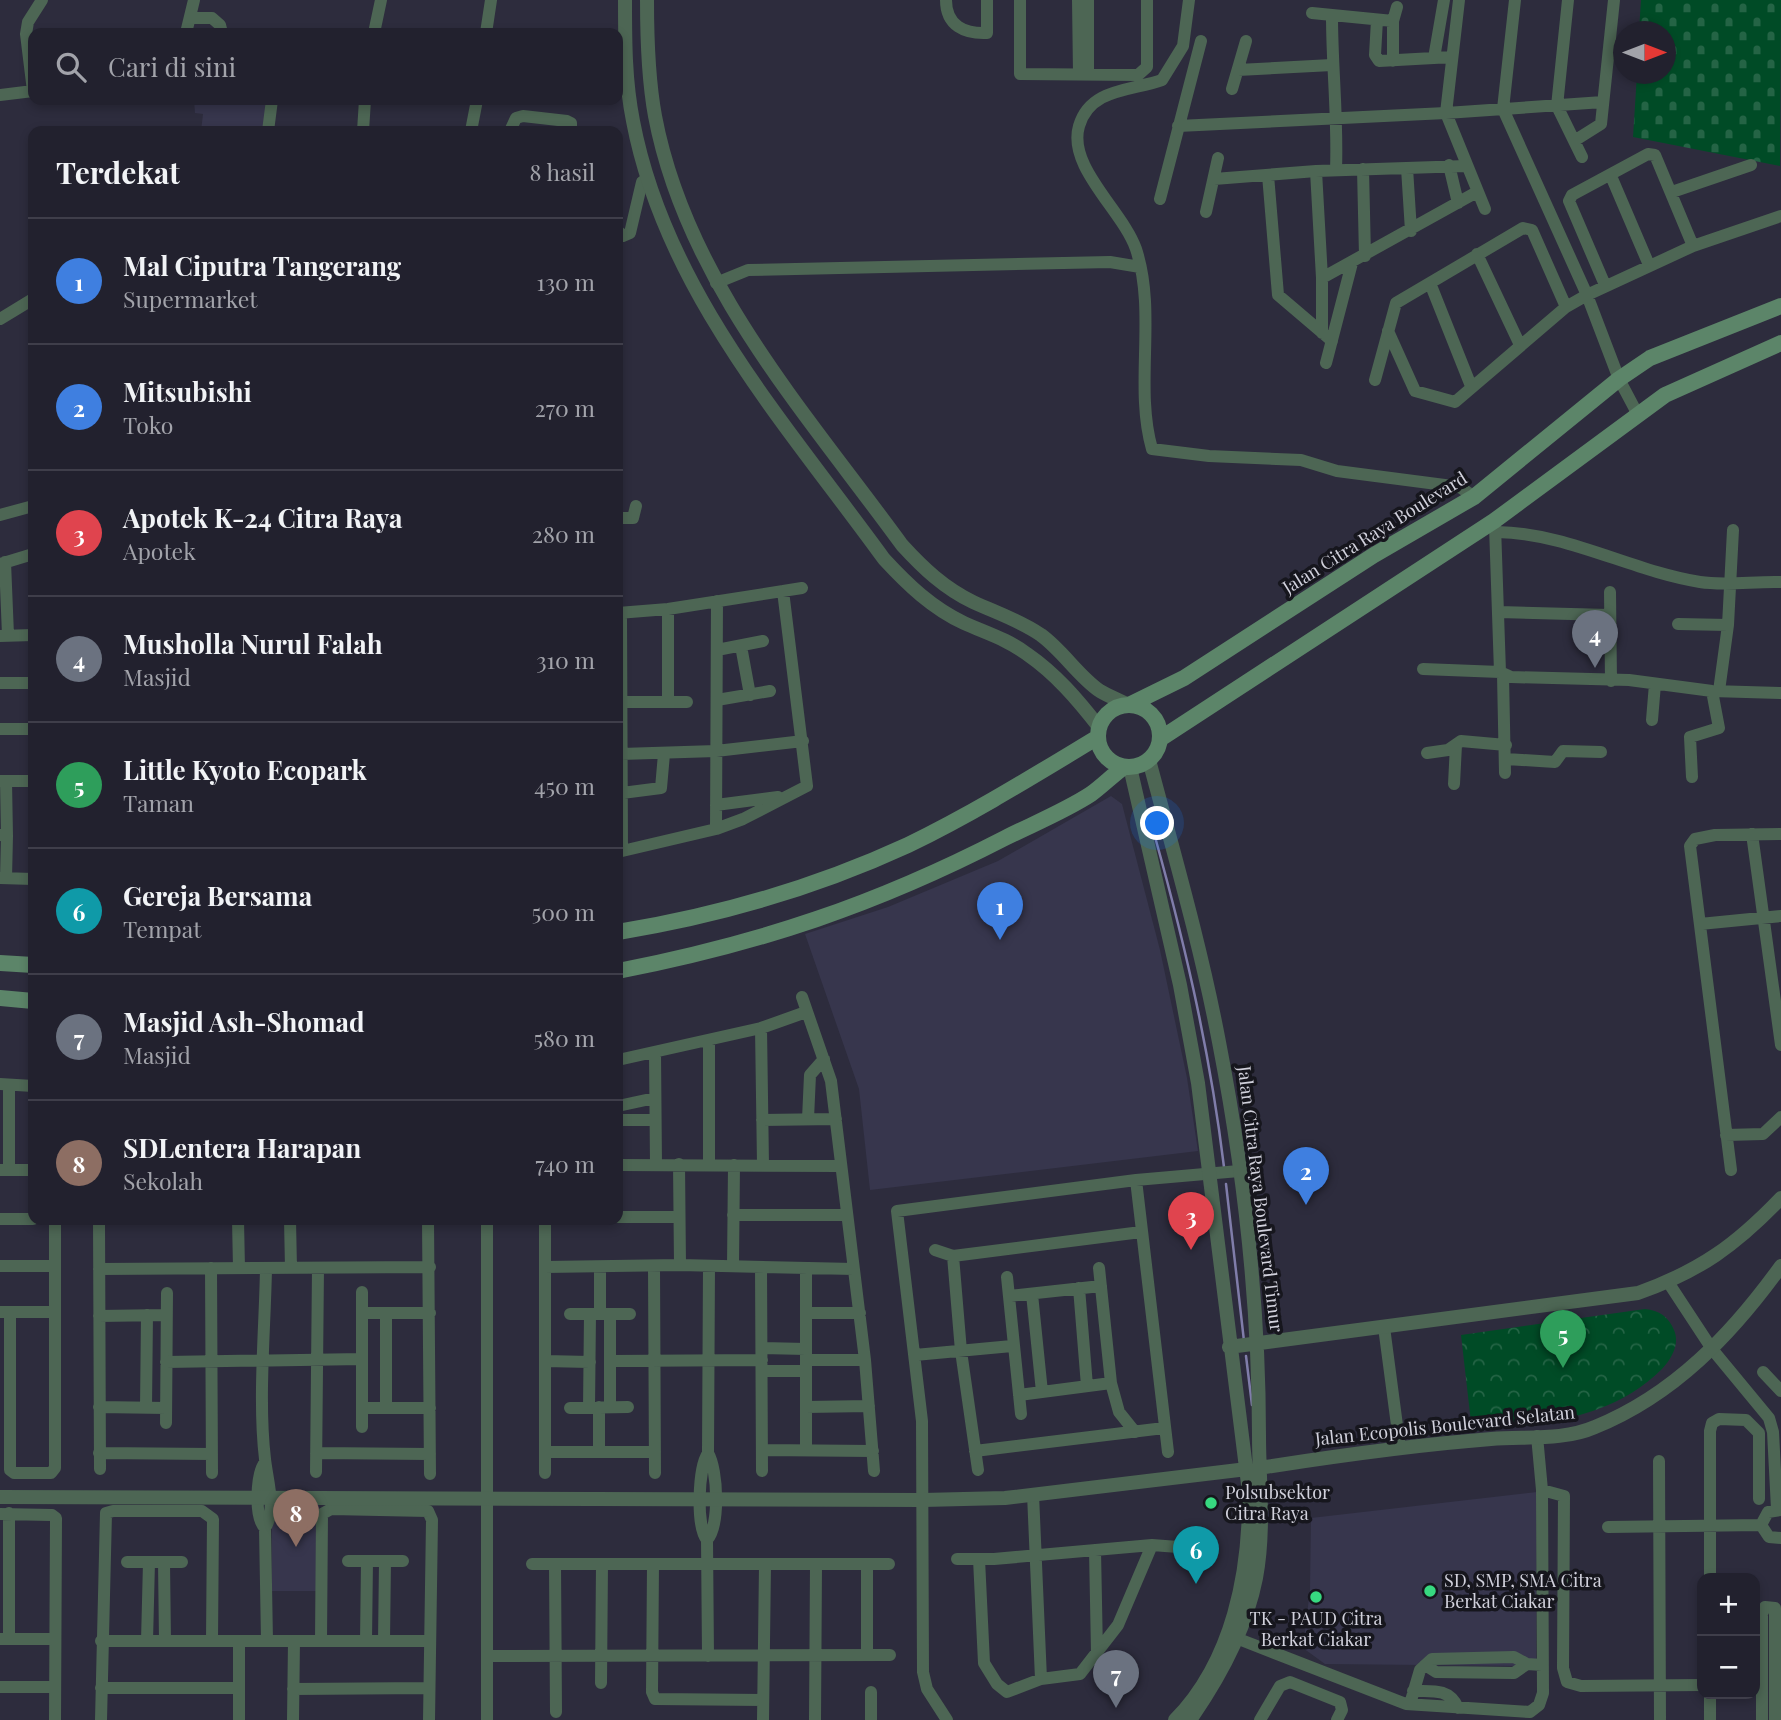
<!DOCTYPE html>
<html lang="id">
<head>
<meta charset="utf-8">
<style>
  :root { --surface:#22212e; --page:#2a2936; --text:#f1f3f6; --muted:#a2a3aa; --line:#3f3e4a; --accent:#ea580c }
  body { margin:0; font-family:"Playfair Display",serif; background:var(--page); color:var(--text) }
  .controls { position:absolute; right:21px; bottom:21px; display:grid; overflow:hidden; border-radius:14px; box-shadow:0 4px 10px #0003 }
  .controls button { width:63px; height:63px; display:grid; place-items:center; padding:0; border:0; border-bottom:2px solid var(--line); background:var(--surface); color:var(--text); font:35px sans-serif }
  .compass { position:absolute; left:1613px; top:21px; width:63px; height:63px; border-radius:50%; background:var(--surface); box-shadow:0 4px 10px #0003; rotate:90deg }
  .you { position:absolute; left:1158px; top:824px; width:24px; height:24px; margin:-18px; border:5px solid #fff; border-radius:50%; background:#1a73e8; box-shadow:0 0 0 10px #1a73e833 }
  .badge { display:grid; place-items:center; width:46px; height:46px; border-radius:50%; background:var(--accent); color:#fff; font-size:23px; font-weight:700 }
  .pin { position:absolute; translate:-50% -58px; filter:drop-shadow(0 2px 4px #0008) }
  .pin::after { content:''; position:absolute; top:37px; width:24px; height:21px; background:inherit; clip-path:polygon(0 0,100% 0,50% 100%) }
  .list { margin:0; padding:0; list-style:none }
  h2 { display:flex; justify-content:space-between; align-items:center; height:91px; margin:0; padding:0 28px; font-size:30px }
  h2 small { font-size:23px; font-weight:400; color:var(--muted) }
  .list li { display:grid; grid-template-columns:46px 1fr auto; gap:21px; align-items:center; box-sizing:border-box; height:126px; padding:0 28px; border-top:2px solid var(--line) }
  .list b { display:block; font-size:26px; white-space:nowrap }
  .list p { margin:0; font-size:23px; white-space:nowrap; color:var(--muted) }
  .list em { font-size:23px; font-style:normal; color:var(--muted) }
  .icon { flex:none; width:38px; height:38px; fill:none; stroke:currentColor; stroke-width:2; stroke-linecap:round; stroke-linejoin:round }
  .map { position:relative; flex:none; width:1781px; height:1720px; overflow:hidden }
  .search { position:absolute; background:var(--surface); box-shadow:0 4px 10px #0003; left:28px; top:28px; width:595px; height:77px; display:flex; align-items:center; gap:18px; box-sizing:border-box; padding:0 24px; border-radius:14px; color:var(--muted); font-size:26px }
  .panel { position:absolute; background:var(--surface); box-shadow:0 4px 10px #0003; left:28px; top:126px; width:595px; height:1099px; border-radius:14px }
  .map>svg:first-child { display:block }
  .built { fill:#37364d }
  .forest { fill:url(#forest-crowns) }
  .cemetery { fill:url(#cemetery-stones) }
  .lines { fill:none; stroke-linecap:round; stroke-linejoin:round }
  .stream { stroke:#807daa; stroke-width:2.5 }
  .minor { stroke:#4d6654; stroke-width:12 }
  .tertiary { stroke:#4d6654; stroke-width:14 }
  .secondary { stroke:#5c8569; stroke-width:16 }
  .poi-dot { fill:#37d880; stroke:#16161d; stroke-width:2.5 }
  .labels { text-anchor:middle; stroke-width:7; stroke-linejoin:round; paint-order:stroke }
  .street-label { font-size:18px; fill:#d1d1dc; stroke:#16161d }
  .poi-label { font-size:18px; fill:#d1d1dc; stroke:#16161d; text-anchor:start }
</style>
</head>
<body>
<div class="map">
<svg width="1781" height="1720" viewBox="0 0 1781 1720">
  <defs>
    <pattern id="forest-crowns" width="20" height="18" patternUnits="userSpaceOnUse" patternTransform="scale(1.75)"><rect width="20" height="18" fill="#004b26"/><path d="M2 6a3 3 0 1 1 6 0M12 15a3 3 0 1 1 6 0" fill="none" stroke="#246445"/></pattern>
    <pattern id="cemetery-stones" width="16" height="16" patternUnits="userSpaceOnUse" patternTransform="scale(1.75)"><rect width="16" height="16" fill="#004b26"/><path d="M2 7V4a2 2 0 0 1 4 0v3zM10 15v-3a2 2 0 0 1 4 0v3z" fill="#246445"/></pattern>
  </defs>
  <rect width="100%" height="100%" fill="#2d2c3d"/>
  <!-- built -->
  <path class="built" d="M194 100H268L264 131H201L203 114 195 113Z
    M1111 796 1122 804 1160 950 1187 1078 1198 1151 870 1190 859 1089 805 934 888 907 998 861Z
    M1537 1492 1536 1666 1325 1664 1303 1648 1310 1590 1311 1518Z
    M272 1504H319V1591H272Z"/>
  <!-- forest -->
  <path class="forest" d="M1645 1309C1659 1310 1669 1317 1674 1330 1680 1344 1672 1358 1662 1369 1611 1420 1539 1425 1472 1431L1461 1335Z"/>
  <!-- cemetery -->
  <path class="cemetery" d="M1641 0H1781L1780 166 1633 137 1637 74H1666V32L1639 31Z"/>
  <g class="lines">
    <!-- stream -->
    <path class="stream" d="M1148 812C1182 931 1209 1044 1224 1167
      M1226 1184 1244 1341
      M1246 1356 1252 1405"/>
    <!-- minor -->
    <path class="minor" d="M946 0C946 26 965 34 987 33V0
      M1020 0V74L1138 75 1147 67V0
      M1078 0 1079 74
      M1189 0 1183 46 1162 80C1131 91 1090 88 1079 126 1067 167 1123 211 1136 249 1157 313 1134 386 1152 449L1209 456 1301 460 1337 471 1460 487 1474 497
      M1459 0 1446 113 1485 209
      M1515 0 1503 109 1587 295 1619 379 1637 413
      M1568 0 1557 106 1582 157
      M1312 13 1393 21
      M1332 16C1332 68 1338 118 1336 170
      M191 18H212L220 25 222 33
      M1377 20 1375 55 1379 61 1452 57
      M186 33 194 0
      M374 33 381 0
      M486 33 491 0
      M1434 58 1444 0
      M1393 61V21L1397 7
      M1238 70 1332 65
      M1088 74V0
      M1232 89 1246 41
      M0 95 33 91 26 34 28 22 42 0
      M1178 126 1446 113 1603 102
      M268 131 272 100
      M363 131 365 100
      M471 131 477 100
      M510 131 516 118 523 116 567 121 571 123V131
      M1574 141 1601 124 1614 0
      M1449 165 1458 203
      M1407 168 1411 231
      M1363 169 1365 256
      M1316 171 1322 278V333
      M1268 175 1278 295 1332 341
      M1611 176 1649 265
      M1214 179 1316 171 1466 166
      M1672 192 1751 165
      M1160 199 1201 41
      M1206 212 1218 158
      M618 231 623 236 630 233 642 182 648 178
      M1477 254 1520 345
      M1322 278 1477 192
      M716 283 748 270 1110 262 1140 267
      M1430 283 1471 386
      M1605 285 1569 201 1572 195 1648 154 1655 155 1693 246
      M0 319 33 299
      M1388 331 1415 391 1455 402 1566 307 1587 295 1693 246 1781 216
      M1326 363 1352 263
      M1375 380 1396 303 1523 228 1532 230 1566 307
      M0 515 33 506
      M618 518H633L636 506
      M1495 526 1500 672
      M1497 532C1568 533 1631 571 1700 582 1726 586 1755 581 1781 582
      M5 562 8 635
      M0 564 33 554
      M1610 592 1611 681
      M668 609V702
      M1499 612 1609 615
      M618 613 668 609 802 588
      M621 613 622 851
      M1678 624 1728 625 1719 691
      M1728 625 1733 530
      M0 636 33 635
      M741 646 750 695
      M717 650 763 641
      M1423 669 1500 672 1511 677 1629 680 1712 691 1781 693
      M1503 675 1505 773
      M0 683H33
      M717 700 770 691
      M621 702H687
      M1652 720 1655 684
      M0 729H33
      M1427 753 1448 750 1461 741 1506 745
      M621 754 716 751 803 741
      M1506 759 1555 762 1563 751 1601 752
      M1692 777 1690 737 1719 728 1712 691
      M0 781H33
      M1454 784 1456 745
      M622 793 661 788 664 754
      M716 805 778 797
      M716 829 717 601
      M1752 834 1781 1045
      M0 835 7 836 6 781
      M618 852 716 829 743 819 807 786 783 591
      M0 878 33 879
      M6 878 7 836
      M1700 924 1781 916
      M802 997 831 1081 865 1360 874 1471
      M761 1028 763 1165
      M709 1041V1165
      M655 1053 656 1165
      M618 1060 761 1028 806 1012
      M0 1084 33 1086
      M618 1106 655 1098
      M808 1119 810 1075 824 1059
      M618 1120H655
      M762 1120 836 1119
      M1726 1135 1763 1134 1781 1117
      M679 1164 680 1265
      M618 1165 840 1166
      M0 1170H33
      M9 1170V1085
      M1731 1170 1690 846 1695 839 1715 835 1781 834
      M1136 1180 1168 1452
      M733 1215H847
      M618 1217H679
      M0 1219H33
      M99 1220 100 1469
      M238 1220 239 1268
      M290 1220 291 1268
      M428 1220 430 1474
      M487 1220V1720
      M545 1220V1473
      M935 1250 953 1256 1141 1232
      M953 1256 961 1351 978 1470
      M0 1266H55
      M654 1266 655 1473
      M733 1266 734 1165
      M545 1267 680 1265 854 1269
      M600 1267V1314
      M761 1267 762 1471
      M211 1268 212 1473
      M266 1268C265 1329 258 1400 265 1459 267 1479 277 1510 265 1528L267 1641
      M806 1268V1450
      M1099 1268 1111 1383 1119 1412 1135 1432
      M99 1269 430 1267
      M1007 1277 1021 1414
      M1668 1282 1712 1349 1769 1418 1773 1432 1777 1509
      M1079 1288 1087 1386
      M362 1292V1427
      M1032 1294 1042 1392
      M1009 1296 1101 1286
      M0 1312H55
      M10 1312V1470L14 1473H51L55 1468V1220
      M362 1313H430
      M386 1313V1408
      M806 1313H860
      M570 1314H630
      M99 1316 166 1315
      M1384 1327 1400 1448
      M762 1348 806 1349
      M915 1355 1012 1346
      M806 1360H865
      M545 1361 590 1362
      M611 1361 762 1360
      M166 1362 362 1359
      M762 1371H806
      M1763 1372 1781 1391
      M1019 1395 1111 1383
      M99 1407 166 1408
      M146 1407 147 1315
      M610 1407V1314
      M806 1407 869 1406
      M362 1408H430
      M570 1408 628 1407
      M589 1408 590 1314
      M166 1423 167 1293
      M762 1450 873 1451
      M975 1451 1164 1428
      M545 1452H655
      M599 1452V1407
      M99 1453 212 1454
      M316 1453 430 1454
      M1659 1461 1660 1720
      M265 1462C256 1474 254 1518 265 1528
      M316 1472 318 1268
      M1542 1490 1564 1496 1563 1668 1567 1682 1581 1686 1702 1685
      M1033 1494 1041 1679
      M1781 1510 1768 1512 1761 1525 1769 1537 1781 1538
      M9 1513V1639
      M0 1514 52 1515 56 1518 55 1720
      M1608 1527 1761 1525
      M707 1540C720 1526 718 1470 708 1453
      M1095 1550 1097 1653
      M957 1559H994L1152 1545 1178 1547
      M979 1559 984 1663 997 1684 1007 1692 1041 1679 1080 1674 1118 1625 1152 1545
      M348 1561H403
      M127 1562H182
      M164 1562 165 1641
      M532 1564H889
      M555 1564 556 1712
      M653 1565 652 1692 655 1699 763 1700
      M1710 1578V1431L1712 1423 1719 1419 1746 1420 1759 1433V1499
      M1236 1638 1406 1704 1530 1712 1539 1705 1543 1693 1542 1490 1537 1436
      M0 1639H55
      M101 1641H429
      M147 1641 149 1562
      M239 1641V1720
      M321 1641 322 1514 331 1509 428 1511 432 1520 429 1720
      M366 1641 367 1561
      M384 1641 385 1561
      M867 1655V1564
      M489 1656 890 1655
      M708 1656 707 1540C696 1527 698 1468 708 1453L709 1266
      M1425 1665 1436 1672 1514 1673 1527 1664
      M601 1683 602 1564
      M0 1687H55
      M101 1688H239
      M293 1689 429 1688
      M1413 1691C1432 1691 1450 1688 1458 1708
      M871 1692V1720
      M1710 1694V1720
      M1410 1704 1420 1670 1432 1659 1514 1657 1527 1664 1542 1665
      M101 1720 106 1513 113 1511H202L213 1519 212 1641
      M293 1720 294 1641
      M763 1720 765 1565
      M815 1720 816 1565
      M947 1720 927 1689 923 1672 922 1421 897 1211 1136 1180 1239 1171
      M1260 1720 1280 1686 1290 1682 1340 1702 1342 1710 1337 1720
      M1762 1720V1614L1765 1607 1775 1608V1720"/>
    <!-- tertiary -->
    <path class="tertiary" d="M625 0C625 41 625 81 633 121 665 290 786 424 884 559 908 585 932 608 964 623 986 633 1007 639 1027 654 1056 674 1078 700 1099 727
      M647 0C647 39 648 78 655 116 686 281 806 413 902 545 923 568 944 588 973 602 997 613 1019 620 1041 635 1063 651 1079 677 1100 691 1108 696 1119 700 1129 705
      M1149 760C1174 854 1201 947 1219 1042 1244 1171 1259 1304 1259 1435 1259 1483 1265 1530 1256 1578 1246 1629 1220 1677 1190 1720
      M1130 767 1180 985 1198 1083 1249 1492C1250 1572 1233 1661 1175 1720
      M1229 1347 1638 1293C1700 1271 1736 1245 1781 1198
      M1259 1468C1336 1456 1413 1445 1491 1439 1525 1436 1563 1441 1595 1427 1674 1395 1732 1334 1781 1266
      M0 1497 923 1500 1005 1498 1247 1469"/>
    <!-- secondary -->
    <path class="secondary" d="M1098 736a31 31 0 1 1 62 0a31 31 0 1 1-62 0Z
      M1129 705 1184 678 1374 555 1474 497 1619 379 1650 358 1781 306
      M1160 739 1494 521 1665 395 1781 343
      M618 932C716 916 817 887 908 845 974 813 1035 775 1098 737
      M0 963 33 965
      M618 971C761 943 875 905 1005 838 1033 824 1065 811 1091 794 1102 786 1113 775 1124 767
      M0 998 33 1001"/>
  </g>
  <!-- markers -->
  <g class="poi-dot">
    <circle cx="1211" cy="1503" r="7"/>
    <circle cx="1430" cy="1591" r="7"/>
    <circle cx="1316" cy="1597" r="7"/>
  </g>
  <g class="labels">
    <!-- street labels -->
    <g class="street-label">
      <text transform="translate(1375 533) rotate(-32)" y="6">Jalan Citra Raya Boulevard</text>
      <text transform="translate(1260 1199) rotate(83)" y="6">Jalan Citra Raya Boulevard Timur</text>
      <text transform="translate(1445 1426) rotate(-6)" y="6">Jalan Ecopolis Boulevard Selatan</text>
    </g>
    <!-- poi labels -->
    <g class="poi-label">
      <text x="1225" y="1499">Polsubsektor<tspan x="1225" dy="21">Citra Raya</tspan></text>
      <text x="1444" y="1587">SD, SMP, SMA Citra<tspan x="1444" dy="21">Berkat Ciakar</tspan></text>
      <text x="1316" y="1625" text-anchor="middle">TK - PAUD Citra<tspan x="1316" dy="21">Berkat Ciakar</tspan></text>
    </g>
  </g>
</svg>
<div class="controls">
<button>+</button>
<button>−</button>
</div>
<svg class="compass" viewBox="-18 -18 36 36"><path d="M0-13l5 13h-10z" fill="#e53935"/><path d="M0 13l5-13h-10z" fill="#a2a3aa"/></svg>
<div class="you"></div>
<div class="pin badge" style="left:1000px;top:940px;background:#3f7fe0">1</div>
<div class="pin badge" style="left:1306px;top:1205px;background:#3f7fe0">2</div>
<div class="pin badge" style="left:1191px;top:1250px;background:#e0444e">3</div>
<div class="pin badge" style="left:1595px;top:668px;background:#6b7280">4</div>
<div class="pin badge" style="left:1563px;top:1368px;background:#2e9e5b">5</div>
<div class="pin badge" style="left:1196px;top:1584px;background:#0f9aa8">6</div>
<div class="pin badge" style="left:1116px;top:1708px;background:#6b7280">7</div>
<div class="pin badge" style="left:296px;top:1547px;background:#8d6e63">8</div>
<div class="search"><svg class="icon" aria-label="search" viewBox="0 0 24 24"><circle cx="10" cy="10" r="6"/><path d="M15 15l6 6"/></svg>Cari di sini</div>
<section class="panel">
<h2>Terdekat<small>8 hasil</small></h2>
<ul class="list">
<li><span class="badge" style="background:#3f7fe0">1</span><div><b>Mal Ciputra Tangerang</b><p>Supermarket</p></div><em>130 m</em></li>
<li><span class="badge" style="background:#3f7fe0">2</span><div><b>Mitsubishi</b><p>Toko</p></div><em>270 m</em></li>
<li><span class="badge" style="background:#e0444e">3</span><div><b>Apotek K-24 Citra Raya</b><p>Apotek</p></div><em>280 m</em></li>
<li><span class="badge" style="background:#6b7280">4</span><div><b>Musholla Nurul Falah</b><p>Masjid</p></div><em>310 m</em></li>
<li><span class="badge" style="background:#2e9e5b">5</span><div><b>Little Kyoto Ecopark</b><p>Taman</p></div><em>450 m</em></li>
<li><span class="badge" style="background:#0f9aa8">6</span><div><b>Gereja Bersama</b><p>Tempat</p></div><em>500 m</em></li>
<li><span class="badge" style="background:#6b7280">7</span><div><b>Masjid Ash-Shomad</b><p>Masjid</p></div><em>580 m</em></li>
<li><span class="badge" style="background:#8d6e63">8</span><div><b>SDLentera Harapan</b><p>Sekolah</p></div><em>740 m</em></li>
</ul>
</section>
</div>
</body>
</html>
